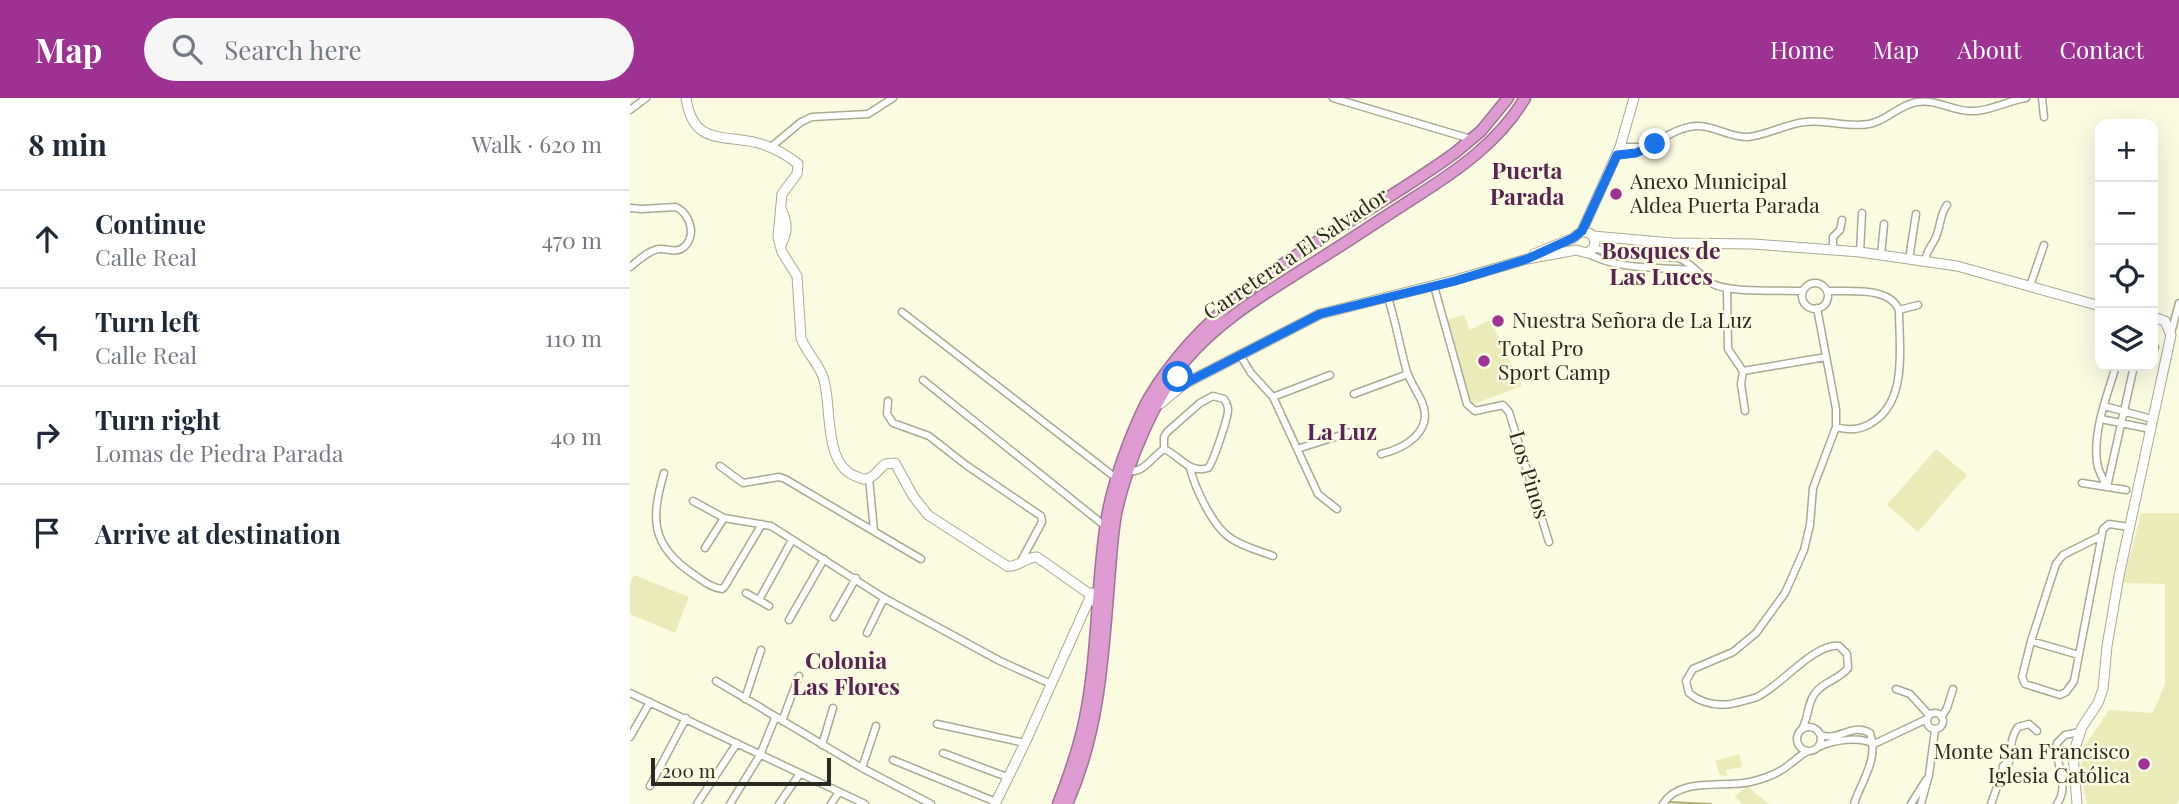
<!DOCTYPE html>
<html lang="en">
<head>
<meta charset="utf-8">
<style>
  :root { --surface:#fff; --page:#f6f6f7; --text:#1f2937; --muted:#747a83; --line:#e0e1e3; --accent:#9e3292 }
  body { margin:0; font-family:"Playfair Display",serif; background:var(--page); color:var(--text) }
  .controls { position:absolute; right:21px; top:21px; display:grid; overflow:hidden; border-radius:14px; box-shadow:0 7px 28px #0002 }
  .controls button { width:63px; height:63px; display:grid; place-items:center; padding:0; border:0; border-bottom:2px solid var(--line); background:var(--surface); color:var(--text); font:35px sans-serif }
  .scale { position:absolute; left:21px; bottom:18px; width:180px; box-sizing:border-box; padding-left:7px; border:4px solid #2a2a21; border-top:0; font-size:19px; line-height:24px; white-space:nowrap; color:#2a2a21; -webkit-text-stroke:5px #fbfbe2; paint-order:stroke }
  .stop { position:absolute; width:21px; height:21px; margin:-16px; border:5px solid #1a73e8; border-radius:50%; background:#fff }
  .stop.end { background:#1a73e8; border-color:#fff; box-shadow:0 2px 7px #0008 }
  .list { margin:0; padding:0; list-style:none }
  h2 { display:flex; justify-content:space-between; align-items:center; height:91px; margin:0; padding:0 28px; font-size:30px }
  h2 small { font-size:23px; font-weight:400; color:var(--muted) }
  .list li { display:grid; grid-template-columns:46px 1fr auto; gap:21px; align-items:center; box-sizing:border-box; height:98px; padding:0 28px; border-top:2px solid var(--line) }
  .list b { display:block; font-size:26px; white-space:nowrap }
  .list p { margin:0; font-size:23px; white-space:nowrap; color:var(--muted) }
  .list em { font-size:23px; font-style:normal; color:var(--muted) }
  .icon { flex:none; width:38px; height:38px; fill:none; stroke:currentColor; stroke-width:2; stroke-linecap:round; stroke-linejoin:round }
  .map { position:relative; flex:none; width:1549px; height:706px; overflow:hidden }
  header { display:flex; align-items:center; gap:42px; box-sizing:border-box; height:98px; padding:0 35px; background:var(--accent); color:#fff }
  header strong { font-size:33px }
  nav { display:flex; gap:38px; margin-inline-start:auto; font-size:24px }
  .search { width:490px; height:63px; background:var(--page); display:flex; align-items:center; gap:18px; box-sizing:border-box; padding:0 24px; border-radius:38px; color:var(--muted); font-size:26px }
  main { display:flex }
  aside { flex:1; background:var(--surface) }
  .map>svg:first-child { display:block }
  .green { fill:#ebebb9 }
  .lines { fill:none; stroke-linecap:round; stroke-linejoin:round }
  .stream { stroke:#aeae70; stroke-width:2 }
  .street-casing { stroke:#a9aa92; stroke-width:9 }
  .secondary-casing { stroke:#a9aa92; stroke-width:11 }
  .highway-casing { stroke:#9e7393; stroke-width:13 }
  .street { stroke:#fff; stroke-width:6 }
  .secondary { stroke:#fff; stroke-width:9 }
  .highway { stroke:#dd9bd1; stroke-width:10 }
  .route { stroke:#1a73e8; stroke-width:9 }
  .poi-dot { fill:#9e3292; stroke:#fbfbe2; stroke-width:2.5 }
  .labels { text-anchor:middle; stroke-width:5; stroke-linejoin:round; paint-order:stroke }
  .poi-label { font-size:21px; fill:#2a2a21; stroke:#fbfbe2; text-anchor:start }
  .street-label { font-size:21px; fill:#2a2a21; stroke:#fbfbe2 }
  .neighbourhood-label { font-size:23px; font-weight:bold; fill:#592452; stroke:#fbfbe2 }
</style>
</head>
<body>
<header>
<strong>Map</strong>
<div class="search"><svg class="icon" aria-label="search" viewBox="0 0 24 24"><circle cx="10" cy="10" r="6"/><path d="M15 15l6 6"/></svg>Search here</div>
<nav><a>Home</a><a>Map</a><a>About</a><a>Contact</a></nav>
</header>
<main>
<aside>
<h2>8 min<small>Walk · 620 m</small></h2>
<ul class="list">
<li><svg class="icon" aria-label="ahead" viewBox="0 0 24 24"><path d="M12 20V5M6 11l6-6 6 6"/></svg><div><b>Continue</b><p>Calle Real</p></div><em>470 m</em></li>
<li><svg class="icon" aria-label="left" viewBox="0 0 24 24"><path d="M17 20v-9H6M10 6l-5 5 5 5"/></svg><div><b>Turn left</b><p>Calle Real</p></div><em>110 m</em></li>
<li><svg class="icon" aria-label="right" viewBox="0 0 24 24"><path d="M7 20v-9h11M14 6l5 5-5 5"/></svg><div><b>Turn right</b><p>Lomas de Piedra Parada</p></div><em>40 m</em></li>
<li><svg class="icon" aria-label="arrive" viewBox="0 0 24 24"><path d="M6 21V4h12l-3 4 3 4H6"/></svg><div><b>Arrive at destination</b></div></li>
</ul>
</aside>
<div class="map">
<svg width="1549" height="706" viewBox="0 0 1549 706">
  <rect width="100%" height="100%" fill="#fbfbe2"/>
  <!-- green -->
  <path class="green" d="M834 217 840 232 860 222 892 288 841 307 817 222Z
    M1306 351 1337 377 1288 434 1257 407Z
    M1511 415H1549V701L1547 706H1457L1450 672 1454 649 1479 612 1523 615 1535 586V486L1493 485Z
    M4 477 59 499 45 535 0 516V486Z
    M1109 656 1112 669 1096 672 1097 678 1090 677 1085 663Z
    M1117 688 1139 706H1113L1105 699Z"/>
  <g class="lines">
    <!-- stream -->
    <path class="stream" d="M1038 704 1081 706"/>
    <!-- street casing -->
    <g class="street-casing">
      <path id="street" d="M703 0 841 41
        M1412 0 1414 19
        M0 12 16 0
        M141 49 171 24 182 19 238 16 263 0
        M990 49H1016
        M987 57C1018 56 1038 30 1066 28 1084 27 1100 40 1118 39 1138 37 1155 26 1175 24 1196 21 1217 30 1239 26 1257 23 1268 7 1287 4 1305 1 1321 12 1339 13 1359 14 1376 3 1396 0
        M0 110 12 111 46 109C61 116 68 141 51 151 44 155 37 150 29 151 19 152 8 163 0 169
        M964 150 982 155 1048 160C1063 165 1070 179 1083 186 1100 195 1153 192 1173 193
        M1203 152V139L1210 132 1212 122
        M1230 154 1232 115
        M957 155C990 173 1030 169 1066 172
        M1251 157 1254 126
        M1279 161 1286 116
        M1295 163C1296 154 1301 149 1305 141 1311 130 1309 117 1317 107
        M1172 198a13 13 0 1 1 26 0a13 13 0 1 1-26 0Z
        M804 188 837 306 845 313 873 307 879 314 919 444
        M1400 188 1414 147
        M1097 190 1098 251 1113 273 1111 286 1115 313
        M1197 193C1220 194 1259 188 1269 212 1269 250 1279 306 1238 327 1228 332 1216 332 1206 329
        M1269 212 1288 207
        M272 214 486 380
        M1541 235 1549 205
        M1523 248 1525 249
        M610 257 621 275 643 299 688 396 707 411
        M1113 273 1196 259
        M293 282 475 428
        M724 296 778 276
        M643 299 700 277
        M258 303 257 316 263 325 299 338 336 367 411 418 412 424 391 463
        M1474 308 1522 321
        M1471 321 1520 331
        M667 351 727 332
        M751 356C776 350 804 333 792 304 787 293 781 285 777 274 770 250 766 224 758 200
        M90 368 113 385 149 379 155 381 291 461
        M560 370C565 390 583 430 602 441 614 449 630 453 643 458
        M499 373C514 375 522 359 534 351 550 358 559 376 578 370 583 365 598 320 598 312 598 306 597 306 594 301L583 298 570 305 537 334 534 339V351
        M34 375C21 420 20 447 63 476 72 482 81 490 92 491L95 488 132 426
        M239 380 244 433
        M1452 385 1496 392
        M1477 389C1473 381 1468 373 1467 364 1463 332 1477 298 1486 268
        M1477 389 1504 268
        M63 403 94 420 141 428 254 500 370 563 421 586
        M1471 438 1433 457 1426 466 1401 543 1392 579 1395 586 1430 597 1436 594 1444 583 1473 431 1479 426 1499 429
        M75 450 94 420
        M116 495 139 508
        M129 502 162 442
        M204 519 226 480
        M159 522 194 461
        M237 535 254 500
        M1401 543 1449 557
        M86 583 232 670 301 706
        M1266 591 1280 596 1299 617
        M0 595 235 706
        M115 601 131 552
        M1297 623a8 8 0 1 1 16 0a8 8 0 1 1-16 0Z
        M1312 618 1317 610 1323 591
        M152 623 169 578
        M307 626 395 645
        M1167 641a12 12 0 1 1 24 0a12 12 0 1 1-24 0Z
        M1172 631C1179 619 1177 604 1186 594 1195 583 1210 581 1218 570L1217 556 1209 548C1184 545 1151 588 1127 599 1119 602 1109 604 1101 606 1086 608 1071 605 1059 595L1056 583 1063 571 1103 554 1126 535 1155 495 1174 452 1180 427 1183 390 1206 329V311L1187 210
        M1191 637C1208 644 1223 624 1240 635 1249 662 1232 681 1224 706
        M0 639 20 604
        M1244 646 1297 621
        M192 647 203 610
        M1188 649C1205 642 1228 638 1244 646
        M313 655 377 679
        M1380 661 1373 668 1372 675H1375C1384 659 1377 644 1388 629L1399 626 1407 633
        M263 662 366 704
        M232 670 246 628
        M20 688 56 620
        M67 706 107 645
        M100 706 130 657 145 620
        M149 706 169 677
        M201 706 209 694
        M1033 706C1049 679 1093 690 1120 684 1133 681 1150 675 1160 666 1167 661 1170 657 1178 653
        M1281 706 1296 682
        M1291 706 1299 677 1305 632
        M1361 706 1372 675
        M1427 706C1441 686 1424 666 1427 645L1435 637 1450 634"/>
    </g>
    <!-- secondary casing -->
    <g class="secondary-casing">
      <path id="secondary" d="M56 0C63 48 93 36 128 45 143 49 156 56 168 66L167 76 152 96 148 139 152 154 167 178 171 240C176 255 190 266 194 282 202 310 193 369 228 379 231 381 235 382 239 380 245 378 250 370 255 366L265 365 283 398 298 417 377 468C387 470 396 459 407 459L461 497 467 506
        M952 133 990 49 1004 0
        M963 138 1042 145 1123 146 1230 154 1327 168 1470 208
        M150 148C158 136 158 124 151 111
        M904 156 943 140 952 133
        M530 306 554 286 690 216 825 182 897 161 946 152 957 155 964 150 965 142 961 136 952 133
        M365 706 395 645 462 495
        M1447 706 1443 656 1452 629 1468 605 1473 591 1477 548 1489 478 1541 237 1535 223 1523 219"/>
    </g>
    <!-- highway casing -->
    <g class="highway-casing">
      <path id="highway" d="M428 706C439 678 449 650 455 620 468 556 466 490 476 425 480 397 489 370 499 344 505 329 511 314 519 300 589 182 720 132 826 54L851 33 878 0
        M437 706C469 635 473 560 479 484 481 461 482 438 486 416 496 368 524 301 555 263 589 222 636 195 680 167 716 145 751 121 787 98 828 72 870 43 895 0"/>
    </g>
    <!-- street -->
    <use href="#street" class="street"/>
    <!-- secondary -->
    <use href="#secondary" class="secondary"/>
    <!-- highway -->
    <use href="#highway" class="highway"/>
  </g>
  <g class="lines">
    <!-- route -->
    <path class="route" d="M548 279 554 286 690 216 825 183 897 161 943 140 952 133 987 57 1006 55 1025 46"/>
  </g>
  <!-- markers -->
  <g class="poi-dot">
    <circle cx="986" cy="96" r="7"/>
    <circle cx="868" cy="223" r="7"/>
    <circle cx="854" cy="263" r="7"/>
    <circle cx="1514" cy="666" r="7"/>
  </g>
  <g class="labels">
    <!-- poi labels -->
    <g class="poi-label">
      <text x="1000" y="91">Anexo Municipal<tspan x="1000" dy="24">Aldea Puerta Parada</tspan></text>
      <text x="882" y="230">Nuestra Señora de La Luz</text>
      <text x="868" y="258">Total Pro<tspan x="868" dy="24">Sport Camp</tspan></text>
      <text x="1500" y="661" text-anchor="end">Monte San Francisco<tspan x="1500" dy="24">Iglesia Católica</tspan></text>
    </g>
    <!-- street labels -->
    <g class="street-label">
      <text transform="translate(666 156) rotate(-34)" y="7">Carretera a El Salvador</text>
      <text transform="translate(899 377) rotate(73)" y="7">Los Pinos</text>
    </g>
    <!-- neighbourhood labels -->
    <g class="neighbourhood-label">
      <text x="897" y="81">Puerta<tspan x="897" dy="26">Parada</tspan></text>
      <text x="1031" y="161">Bosques de<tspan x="1031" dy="26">Las Luces</tspan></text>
      <text x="712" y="342">La Luz</text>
      <text x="216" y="571">Colonia<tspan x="216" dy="26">Las Flores</tspan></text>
    </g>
  </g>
</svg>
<div class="controls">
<button>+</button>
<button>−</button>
<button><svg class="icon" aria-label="locate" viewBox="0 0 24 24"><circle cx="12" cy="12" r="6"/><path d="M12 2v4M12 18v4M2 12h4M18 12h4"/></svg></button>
<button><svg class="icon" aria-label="layers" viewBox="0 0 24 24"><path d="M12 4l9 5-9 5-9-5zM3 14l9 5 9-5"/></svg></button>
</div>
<div class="scale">200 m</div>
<div class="stop" style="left:548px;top:279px"></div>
<div class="stop end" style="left:1025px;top:46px"></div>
</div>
</main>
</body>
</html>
